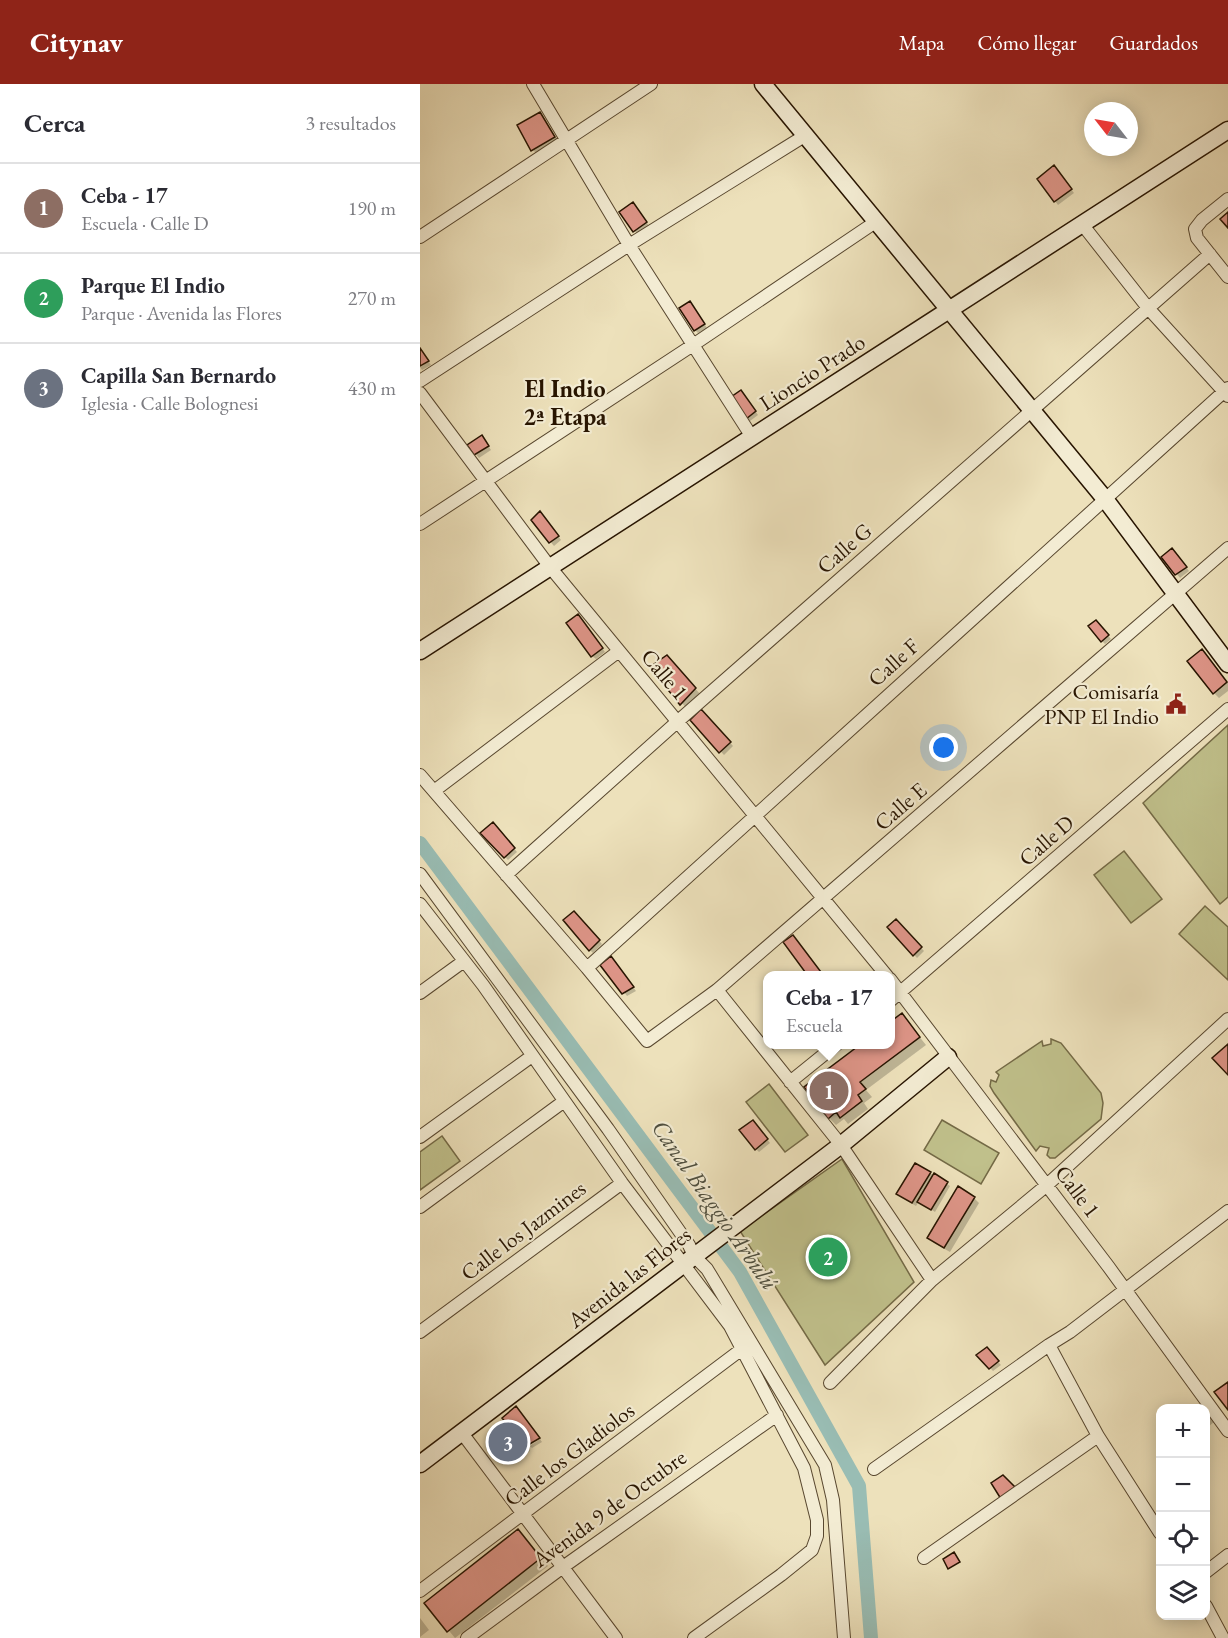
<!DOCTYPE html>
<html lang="es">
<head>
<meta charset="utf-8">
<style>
  :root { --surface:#fff; --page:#f2f2f3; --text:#2b2b33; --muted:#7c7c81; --line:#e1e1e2; --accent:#8f2418 }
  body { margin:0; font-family:"EB Garamond",serif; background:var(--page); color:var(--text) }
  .controls { position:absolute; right:18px; bottom:18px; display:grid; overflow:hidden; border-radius:12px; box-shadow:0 3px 15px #0003 }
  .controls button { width:54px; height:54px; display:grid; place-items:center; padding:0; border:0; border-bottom:2px solid var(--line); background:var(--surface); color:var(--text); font:30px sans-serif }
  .compass { position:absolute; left:664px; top:18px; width:54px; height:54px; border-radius:50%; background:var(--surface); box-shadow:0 3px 15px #0003; rotate:301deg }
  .you { position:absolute; left:524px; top:664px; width:21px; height:21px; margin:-15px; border:4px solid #fff; border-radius:50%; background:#1a73e8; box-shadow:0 0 0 9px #1a73e833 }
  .badge { display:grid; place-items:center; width:39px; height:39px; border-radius:50%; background:var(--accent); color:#fff; font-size:20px; font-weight:700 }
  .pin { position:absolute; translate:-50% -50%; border:3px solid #fff; box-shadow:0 2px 6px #0006 }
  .popup { position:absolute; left:343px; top:887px; width:132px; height:78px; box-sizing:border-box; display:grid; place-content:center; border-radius:12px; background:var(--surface); filter:drop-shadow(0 2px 4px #0005); font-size:20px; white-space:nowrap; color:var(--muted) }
  .popup b { font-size:22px; color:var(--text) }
  .popup::after { content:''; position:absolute; left:50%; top:100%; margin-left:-12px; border:12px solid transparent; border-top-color:var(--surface) }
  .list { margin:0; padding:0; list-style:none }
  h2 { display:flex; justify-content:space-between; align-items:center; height:78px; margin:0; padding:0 24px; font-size:26px }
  h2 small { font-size:20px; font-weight:400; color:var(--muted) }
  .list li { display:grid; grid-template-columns:39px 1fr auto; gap:18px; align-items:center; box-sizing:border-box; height:90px; padding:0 24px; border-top:2px solid var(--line) }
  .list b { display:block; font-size:22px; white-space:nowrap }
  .list p { margin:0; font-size:20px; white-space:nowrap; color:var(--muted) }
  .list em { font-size:20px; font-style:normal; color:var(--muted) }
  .icon { flex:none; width:33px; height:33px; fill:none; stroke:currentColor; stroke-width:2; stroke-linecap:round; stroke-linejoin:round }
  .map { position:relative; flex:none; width:808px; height:1554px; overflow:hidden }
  header { display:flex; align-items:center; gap:36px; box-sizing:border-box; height:84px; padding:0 30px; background:var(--accent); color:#fff }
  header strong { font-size:28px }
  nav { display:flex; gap:33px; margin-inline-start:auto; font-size:21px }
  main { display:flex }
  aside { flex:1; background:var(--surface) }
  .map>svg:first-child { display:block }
  .green { fill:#c0c08b; stroke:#746a46; stroke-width:1.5 }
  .shadow { fill:#0003 }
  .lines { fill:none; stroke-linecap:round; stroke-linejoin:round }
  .canal { stroke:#99bdb4; stroke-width:14 }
  .building { fill:#de9588; stroke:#271400; stroke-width:1.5 }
  .street-casing { stroke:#58472f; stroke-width:14 }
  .secondary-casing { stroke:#271400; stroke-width:19 }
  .street { stroke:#f3ecd3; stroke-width:12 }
  .secondary { stroke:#f3ecd3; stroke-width:16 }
  .labels { text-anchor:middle; stroke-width:4.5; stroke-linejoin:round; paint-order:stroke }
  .street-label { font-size:22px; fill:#271400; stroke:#f3ecd3 }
  .poi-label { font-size:22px; fill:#271400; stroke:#f3ecd3; text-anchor:end }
  .neighbourhood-label { font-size:24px; font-weight:bold; fill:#271400; stroke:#f3ecd3 }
  .water-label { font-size:24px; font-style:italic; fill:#4f4f3f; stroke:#f3ecd3 }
</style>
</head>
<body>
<header>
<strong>Citynav</strong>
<nav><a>Mapa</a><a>Cómo llegar</a><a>Guardados</a></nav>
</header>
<main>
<aside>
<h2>Cerca<small>3 resultados</small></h2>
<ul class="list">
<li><span class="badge" style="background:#8d6e63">1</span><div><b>Ceba - 17</b><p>Escuela · Calle D</p></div><em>190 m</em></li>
<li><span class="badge" style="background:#2e9e5b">2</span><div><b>Parque El Indio</b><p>Parque · Avenida las Flores</p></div><em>270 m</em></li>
<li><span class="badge" style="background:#6b7280">3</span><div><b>Capilla San Bernardo</b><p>Iglesia · Calle Bolognesi</p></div><em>430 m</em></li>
</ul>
</aside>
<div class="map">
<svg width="808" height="1554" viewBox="0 0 808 1554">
  <rect width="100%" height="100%" fill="#ede1bb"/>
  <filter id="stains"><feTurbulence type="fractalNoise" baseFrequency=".00333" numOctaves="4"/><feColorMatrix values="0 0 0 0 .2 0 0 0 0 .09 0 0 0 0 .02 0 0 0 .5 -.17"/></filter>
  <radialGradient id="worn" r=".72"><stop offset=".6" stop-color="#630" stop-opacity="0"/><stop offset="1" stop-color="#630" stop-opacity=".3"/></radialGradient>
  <!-- green -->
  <path class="green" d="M808 641V813L800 820 723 719Z
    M704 767 742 815 711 839 674 791Z
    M785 822 808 843V896L759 850Z
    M631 955 641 959 681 1009 683 1019 681 1035 635 1074H630L627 1071 629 1064 620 1062 616 1067 574 1009 570 1002 571 996 576 998 579 991 576 988 622 957 623 962 631 960Z
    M349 1000 388 1051 365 1068 326 1018Z
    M522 1036 579 1069 561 1100 504 1066Z
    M22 1052 40 1077 0 1106V1068Z
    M422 1075 494 1198 405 1281 320 1147Z"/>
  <!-- shadow -->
  <path class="shadow" d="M119 30 139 58 118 71 113 66Z
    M638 87 654 109 638 121 619 95Z
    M216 123 229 142 218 150 214 147Z
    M273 222 287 244 278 249 275 246Z
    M0 265 11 281 2 286 0 283Z
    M324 311 338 331 330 337 327 334Z
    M65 357 71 366 59 374 49 362Z
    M124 432 141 456 134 462 113 437Z
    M755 469 769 487 760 494 743 473Z
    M161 535 185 568 176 575 172 572Z
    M679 541 691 555 685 560 682 557Z
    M787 573 808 599V607L799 614 794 609Z
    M252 578 280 610 267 625 232 583Z
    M281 627 313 662 304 671 272 636Z
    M76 743 97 768 88 776 62 749Z
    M154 829 182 860 173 869 170 866Z
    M476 837 504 867 497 874 469 843Z
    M194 878 216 907 207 912 183 881Z
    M482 931 506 961 446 1006 452 1013 444 1019 448 1025 428 1040 424 1035 416 1041 409 1034 470 960Z
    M336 1041 350 1059 339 1068 336 1065Z
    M510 1089 530 1102 515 1128 499 1117 496 1122 481 1113Z
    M554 1114 559 1119 530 1168 514 1159 509 1154Z
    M566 1265 581 1281 573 1287 558 1271Z
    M96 1324 105 1357 104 1358 110 1367 92 1381 86 1376 89 1340 84 1334Z
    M786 1326 795 1337 786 1345Z
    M120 1355 122 1358 112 1364 110 1362Z
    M98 1447 128 1482 35 1554 6 1519Z
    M0 1534 9 1546 0 1553Z"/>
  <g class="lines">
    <!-- canal -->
    <path class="canal" d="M0 759 320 1188 439 1402 451 1554"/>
  </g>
  <!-- building -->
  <path class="building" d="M120 28 135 53 111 67 97 41Z
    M634 81 652 105 634 118 617 95Z
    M213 118 227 138 213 148 199 128Z
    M808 128V144L800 135Z
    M270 217 285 240 274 247 259 224Z
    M0 264 9 277 0 282Z
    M321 306 336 327 326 335 311 313Z
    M62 351 69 362 54 371 47 361Z
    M120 427 139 452 129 459 111 436Z
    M752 464 767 483 755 491 741 473Z
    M158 530 183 564 171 573 146 539Z
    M676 536 689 551 681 558 668 542Z
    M782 565 807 598 793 610 767 577Z
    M247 571 276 604 260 621 230 583Z
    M281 625 311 658 299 669 270 636Z
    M73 738 95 764 84 774 60 749Z
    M154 827 180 856 169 867 143 836Z
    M476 835 502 863 493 872 467 843Z
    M373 851 404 892H388L363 858Z
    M191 872 214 903 202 910 180 881Z
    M482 929 500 953 440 998 446 1005 438 1011 442 1017 420 1034 416 1028 408 1035 384 1003 441 960H470V938Z
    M808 960V991L792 974Z
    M333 1036 348 1055 335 1066 319 1046Z
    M495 1079 511 1088 492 1119 476 1110Z
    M514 1089 528 1098 511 1126 497 1118Z
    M538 1102 555 1113 524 1164 507 1154Z
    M567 1263 579 1277 569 1285 556 1271Z
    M808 1298V1326L794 1308Z
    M96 1322 120 1354 108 1361 89 1337 87 1340 82 1334Z
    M90 1338 106 1361 85 1377 69 1354Z
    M583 1391 595 1403 581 1415 571 1399Z
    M98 1445 121 1474 27 1548 4 1519Z
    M534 1468 540 1478 528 1485 523 1475Z"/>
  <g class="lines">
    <!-- street casing -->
    <g class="street-casing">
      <path id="street" d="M113 0 209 161 332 353
        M808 115 782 136 775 145 777 154 808 193
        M662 140 728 224 808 312
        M0 153 231 0
        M0 297 209 161 386 51
        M0 309 130 483 467 892
        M0 440 273 261 457 137
        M0 691 167 884 227 957 297 906 808 464
        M14 707 199 567
        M0 790 188 1045 269 1161 274 1172 287 1185 405 1381 413 1416 424 1554
        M86 791 257 638 790 170
        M0 820 63 901 202 1099 310 1242 384 1384 397 1436V1452L392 1466 361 1491 274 1554
        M167 884 808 304
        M470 895 688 1182 808 1347
        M297 906 421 1061 512 1196
        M0 909 44 877
        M470 917 808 625
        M370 998 417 960
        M0 1053 112 972
        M0 1123 143 1018
        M0 1248 202 1099
        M629 1261 678 1352 740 1449
        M410 1299 512 1196 627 1101 808 935
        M42 1349 196 1554
        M454 1385 629 1261 650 1248 808 1127
        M504 1474 678 1352
        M786 1488 808 1471
        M0 1507 322 1265
        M786 1522 803 1554
        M47 1554 143 1483 357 1331"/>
    </g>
    <!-- secondary casing -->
    <g class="secondary-casing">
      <path id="secondary" d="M343 0 685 415 808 580
        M0 567 808 46
        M0 1380 421 1061 528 973"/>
    </g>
    <!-- street -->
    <use href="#street" class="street"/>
    <!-- secondary -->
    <use href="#secondary" class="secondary"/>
  </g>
  <!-- icons -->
  <defs>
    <g id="civic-bare" transform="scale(1.62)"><path d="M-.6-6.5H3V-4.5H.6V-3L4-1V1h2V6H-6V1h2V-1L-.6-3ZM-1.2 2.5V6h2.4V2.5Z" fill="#8f2418" stroke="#f3ecd3" stroke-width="2.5" paint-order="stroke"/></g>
  </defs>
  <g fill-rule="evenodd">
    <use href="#civic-bare" x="756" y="620"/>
  </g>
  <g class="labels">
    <!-- street labels -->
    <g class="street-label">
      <text transform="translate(392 288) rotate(-33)" y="8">Lioncio Prado</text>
      <text transform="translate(424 464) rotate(-41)" y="8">Calle G</text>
      <text transform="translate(473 578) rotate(-42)" y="8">Calle F</text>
      <text transform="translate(245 590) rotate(50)" y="8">Calle 1</text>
      <text transform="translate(480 722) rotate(-41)" y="8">Calle E</text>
      <text transform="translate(626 756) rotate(-41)" y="8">Calle D</text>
      <text transform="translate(658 1107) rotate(53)" y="8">Calle 1</text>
      <text transform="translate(103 1146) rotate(-37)" y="8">Calle los Jazmines</text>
      <text transform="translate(209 1193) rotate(-38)" y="8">Avenida las Flores</text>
      <text transform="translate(149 1370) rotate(-37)" y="8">Calle los Gladiolos</text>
      <text transform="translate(189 1424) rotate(-36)" y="8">Avenida 9 de Octubre</text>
    </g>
    <!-- poi labels -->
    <g class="poi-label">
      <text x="739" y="615">Comisaría<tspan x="739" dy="25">PNP El Indio</tspan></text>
    </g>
    <!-- neighbourhood labels -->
    <g class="neighbourhood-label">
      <text x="145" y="313">El Indio<tspan x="145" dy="28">2ª Etapa</tspan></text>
    </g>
    <!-- water labels -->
    <g class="water-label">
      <text transform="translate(295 1121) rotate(55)" y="8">Canal Biaggio Arbulú</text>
    </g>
  </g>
  <rect width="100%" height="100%" filter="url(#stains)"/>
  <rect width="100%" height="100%" fill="url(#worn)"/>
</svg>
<div class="controls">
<button>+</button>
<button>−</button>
<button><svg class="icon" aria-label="locate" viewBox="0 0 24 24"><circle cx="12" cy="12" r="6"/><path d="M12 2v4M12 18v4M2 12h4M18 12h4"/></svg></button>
<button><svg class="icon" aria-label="layers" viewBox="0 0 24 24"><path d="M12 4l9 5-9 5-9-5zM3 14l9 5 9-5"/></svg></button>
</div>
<svg class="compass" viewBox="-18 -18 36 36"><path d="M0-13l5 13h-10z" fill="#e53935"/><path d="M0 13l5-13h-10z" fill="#7c7c81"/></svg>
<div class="you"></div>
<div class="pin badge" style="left:409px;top:1007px;background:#8d6e63">1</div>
<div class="popup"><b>Ceba - 17</b>Escuela</div>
<div class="pin badge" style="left:408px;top:1173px;background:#2e9e5b">2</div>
<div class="pin badge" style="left:88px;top:1358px;background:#6b7280">3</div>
</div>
</main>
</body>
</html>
